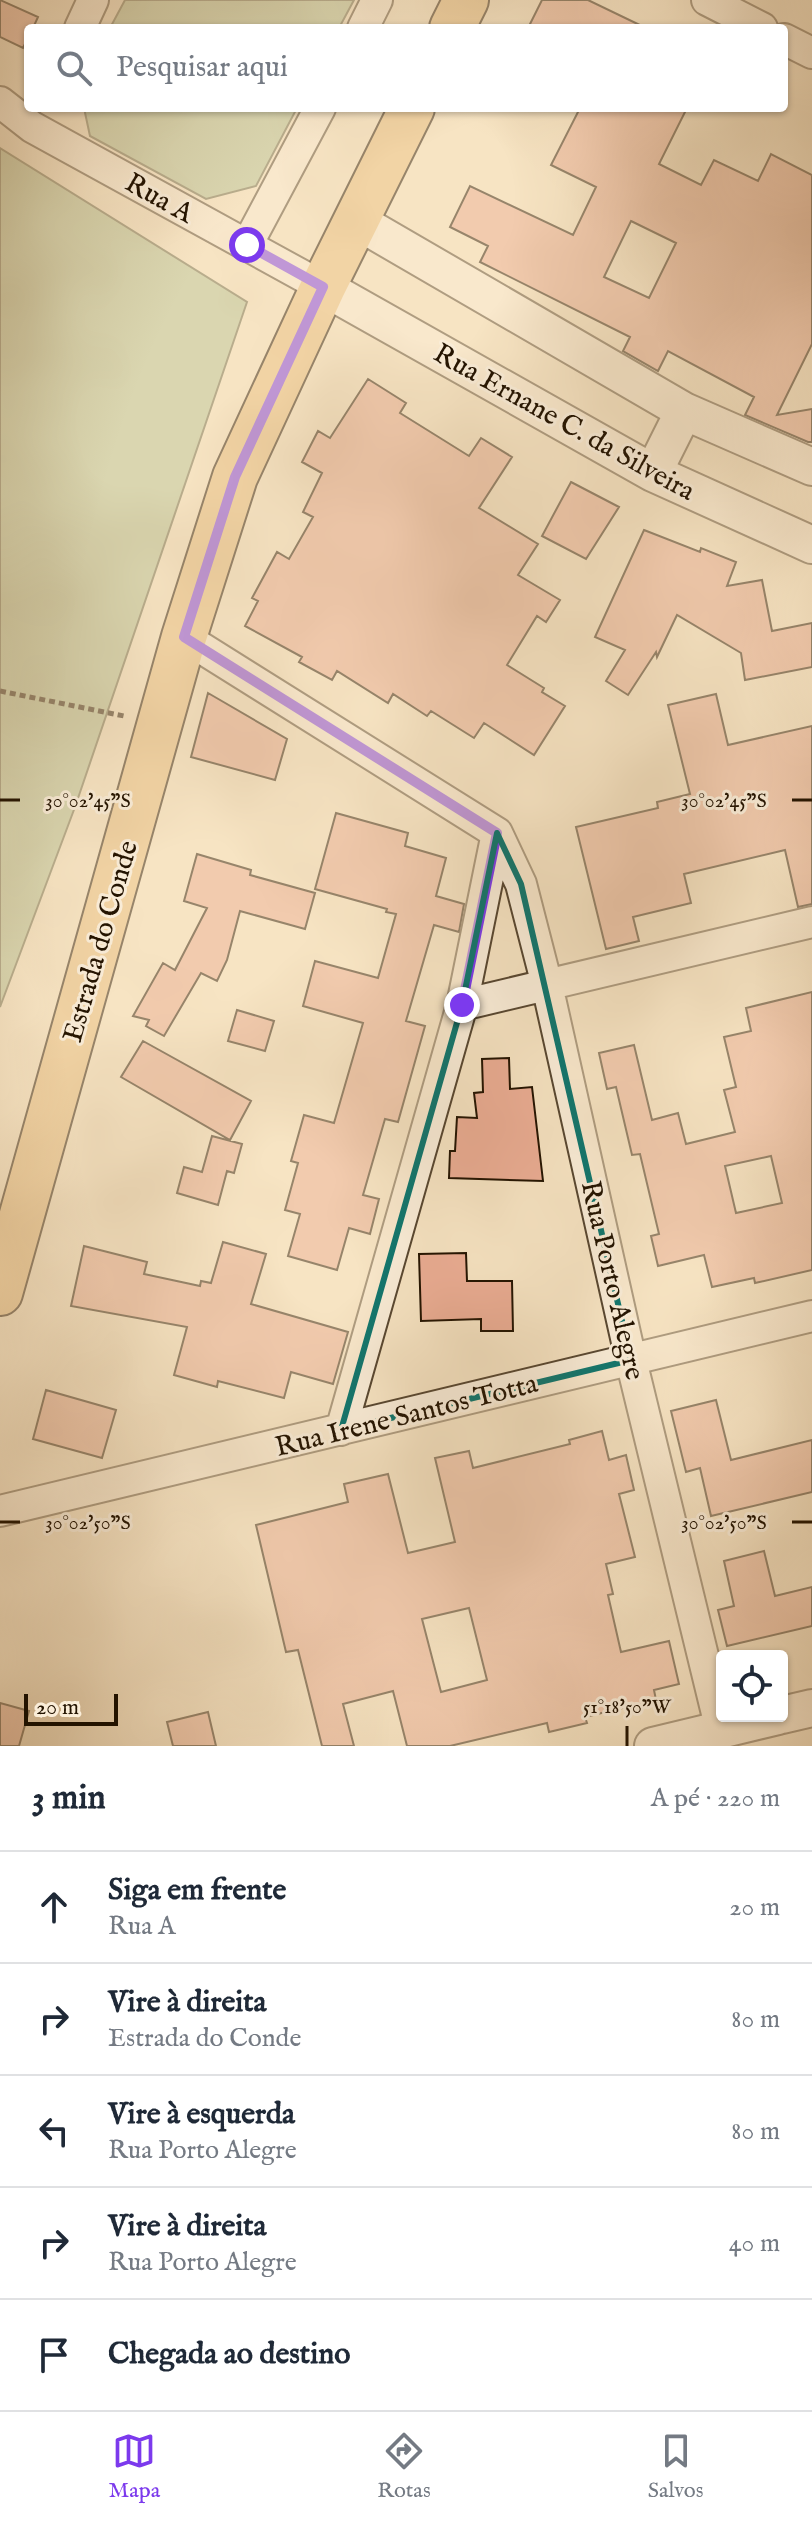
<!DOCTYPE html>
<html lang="pt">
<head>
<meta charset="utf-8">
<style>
  :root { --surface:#fff; --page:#f2f2f3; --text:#1f2937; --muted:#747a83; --line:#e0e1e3; --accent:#7c3aed }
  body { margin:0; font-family:"IM FELL English",serif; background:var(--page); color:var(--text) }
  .controls { position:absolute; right:24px; bottom:24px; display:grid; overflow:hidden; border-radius:8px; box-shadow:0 2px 6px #0004 }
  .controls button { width:72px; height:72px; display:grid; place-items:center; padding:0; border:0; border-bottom:2px solid var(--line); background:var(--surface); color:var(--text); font:40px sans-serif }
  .scale { position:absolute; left:24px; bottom:20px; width:94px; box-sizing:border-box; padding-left:8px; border:4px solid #231300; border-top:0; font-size:22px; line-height:28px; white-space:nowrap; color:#231300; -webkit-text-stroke:6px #faedd8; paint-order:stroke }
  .stop { position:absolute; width:24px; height:24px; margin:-18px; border:6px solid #7c3aed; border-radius:50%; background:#fff }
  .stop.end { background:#7c3aed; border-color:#fff; box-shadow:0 2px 8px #0008 }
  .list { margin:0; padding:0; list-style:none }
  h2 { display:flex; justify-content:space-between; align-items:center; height:104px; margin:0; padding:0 32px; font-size:34px }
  h2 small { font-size:26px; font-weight:400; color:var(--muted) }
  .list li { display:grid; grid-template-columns:52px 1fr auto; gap:24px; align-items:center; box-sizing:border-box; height:112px; padding:0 32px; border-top:2px solid var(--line) }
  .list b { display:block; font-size:30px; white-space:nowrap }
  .list p { margin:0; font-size:26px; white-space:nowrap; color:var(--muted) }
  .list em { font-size:26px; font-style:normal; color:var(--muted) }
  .icon { flex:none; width:44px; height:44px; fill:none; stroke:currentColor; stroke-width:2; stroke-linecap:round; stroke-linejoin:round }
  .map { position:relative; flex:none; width:812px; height:1746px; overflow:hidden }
  .search { position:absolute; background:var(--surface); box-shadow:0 2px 6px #0004; left:24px; right:24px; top:24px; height:88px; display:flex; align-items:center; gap:20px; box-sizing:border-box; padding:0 28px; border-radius:8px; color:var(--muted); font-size:30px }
  .sheet { height:664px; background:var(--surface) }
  nav { display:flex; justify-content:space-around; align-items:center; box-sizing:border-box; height:112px; border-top:2px solid var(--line); background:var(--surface); font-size:22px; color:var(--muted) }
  nav a { display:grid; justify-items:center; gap:4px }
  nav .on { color:var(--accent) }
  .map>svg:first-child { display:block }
  .green { fill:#b7c599; stroke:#6d6c4c; stroke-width:2 }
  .building { fill:#ebad94; stroke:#231300; stroke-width:2; fill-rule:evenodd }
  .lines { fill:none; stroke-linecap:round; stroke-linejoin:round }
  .minor-casing { stroke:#584731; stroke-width:34 }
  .tertiary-casing { stroke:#584731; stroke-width:40 }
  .primary-casing { stroke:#231300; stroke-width:48 }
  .path { stroke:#231300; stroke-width:5; stroke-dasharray:6 4; stroke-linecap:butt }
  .minor { stroke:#faedd8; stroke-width:30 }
  .tertiary { stroke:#faedd8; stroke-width:36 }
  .primary { stroke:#ecc282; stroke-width:44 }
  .route { stroke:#7c3aed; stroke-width:10 }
  .marked { fill:none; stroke:#0f766e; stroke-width:6; stroke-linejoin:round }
  .ticks { fill:none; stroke:#231300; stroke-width:3 }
  .labels { text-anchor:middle; stroke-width:6; stroke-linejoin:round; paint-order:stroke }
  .street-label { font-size:28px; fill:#231300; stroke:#faedd8 }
  .ticks-label { font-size:20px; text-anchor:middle; fill:#231300; stroke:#faedd8; stroke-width:6; stroke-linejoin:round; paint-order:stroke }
</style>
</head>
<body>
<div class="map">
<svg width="812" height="1746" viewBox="0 0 812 1746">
  <rect width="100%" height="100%" fill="#f7e4c3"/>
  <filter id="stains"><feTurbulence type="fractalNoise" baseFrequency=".0025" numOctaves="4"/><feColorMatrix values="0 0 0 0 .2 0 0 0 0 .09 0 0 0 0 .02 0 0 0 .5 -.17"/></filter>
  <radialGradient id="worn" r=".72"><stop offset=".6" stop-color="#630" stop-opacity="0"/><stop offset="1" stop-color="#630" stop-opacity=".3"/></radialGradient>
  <!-- green -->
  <path class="green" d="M125 0H354L339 28H110Z
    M84 108H297L256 186 206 199 90 136Z
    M0 148 247 302 75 807 0 1007Z"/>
  <!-- building -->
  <path class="building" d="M0 0 38 17 33 28H28V38L23 48 0 37Z
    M542 0H588L646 28H528Z
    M580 108H687L659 164 701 185 714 160 758 181 771 154 812 175V344L777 415 812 409V442H808L745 415 754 397 668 351 658 371 623 351 630 337 480 262 488 246 450 227 470 186 573 235 596 187 551 165ZM631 221 676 243 649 298 604 277Z
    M368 379 406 403 400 413 469 456 481 438 512 457 479 508 538 544 518 575 560 600 546 622 537 616 507 665 544 688 542 692 565 706 534 755 484 723 474 738 431 711 427 716 393 694 388 703 337 671 332 680 299 662 302 657 245 626 258 601 252 598 277 552 289 559 313 517 303 512 322 473 302 462 318 431 330 438Z
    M571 482 619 507 586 559 542 536Z
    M644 530 700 552 701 548 736 562 727 586 762 580 772 631 812 623V667L745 680 741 653 677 615 657 657 656 652 628 695 606 681 625 650 595 637Z
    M208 693 287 739 275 780 191 757Z
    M716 694 728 745 812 726V904L798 907 785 850 684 874 691 903 633 917 639 941 606 949 576 827 658 808 657 802 690 794 668 705Z
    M336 813 408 833 405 846 446 858 436 896 464 904 459 932 434 925 406 1021 425 1026 398 1122 385 1119 363 1195 379 1199 370 1234 349 1228 337 1270 288 1256 300 1214 285 1210 298 1163 291 1161 304 1115 334 1123 363 1023 303 1006 315 961 378 978 396 914 386 912 387 909 315 889Z
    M197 854 251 870 250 875 315 893 305 929 240 911 227 960 217 981 201 973 164 1036 146 1026 149 1020 133 1016 163 963 175 970 207 908 184 901Z
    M812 992V1270L755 1283 754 1278 712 1287 704 1255 658 1266 651 1236 659 1234 640 1154 632 1155 616 1087 607 1089 599 1053 634 1045 652 1120 678 1113 686 1144 735 1132 724 1090 736 1087 724 1037 751 1031 746 1008ZM771 1156 782 1203 736 1213 725 1166Z
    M237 1010 274 1021 265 1051 228 1041Z
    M143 1041 251 1101 230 1140 121 1077Z
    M509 1058 510 1089 532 1087 543 1181 449 1178 450 1151H455L457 1117 477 1118 474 1093 483 1092 482 1059Z
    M212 1136 242 1144 234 1173 227 1171 218 1205 177 1193 184 1167 202 1172Z
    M223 1242 266 1254 251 1304 348 1332 333 1384 291 1372 284 1398 218 1381 217 1387 174 1375 187 1327 71 1306 84 1246 147 1262 144 1274 200 1286 201 1281 211 1283Z
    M466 1253 467 1281H512L513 1331H481V1319L421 1321 419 1254Z
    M46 1390 116 1410 102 1458 33 1439Z
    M716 1400 731 1460 812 1440V1492L711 1516 700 1468 686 1472 671 1411Z
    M602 1431 609 1460 626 1455 634 1490 619 1494 635 1557 606 1564 613 1594 608 1595 621 1652 669 1641 679 1684 654 1690 656 1700 585 1717 587 1723 549 1732 547 1723 450 1746H407L393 1691 343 1704 354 1746H322L298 1650 286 1652 256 1525 348 1502 344 1484 388 1474 408 1553 455 1542 435 1458 469 1451 473 1468 570 1444 569 1440ZM469 1608 487 1680 441 1692 422 1619Z
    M764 1551 775 1596 812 1587V1626L727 1646 718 1610 734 1606 724 1561Z
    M0 1703 29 1711 19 1746H0Z
    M208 1712 216 1746H173L167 1722Z"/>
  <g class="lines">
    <!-- minor casing -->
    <g class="minor-casing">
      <path id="minor" d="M707 0 762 28
        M80 28 93 0
        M363 28 377 0
        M784 39 812 53
        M0 102 32 127 323 287
        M247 245 320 108
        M184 637 497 833 521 884 547 985 631 1360 721 1730
        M462 1005 812 922
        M341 1430 462 1005 497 833
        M0 1511 812 1316"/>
    </g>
    <!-- tertiary casing -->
    <g class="tertiary-casing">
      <path id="tertiary" d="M357 221 684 411 812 467
        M323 287 653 473 812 545
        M653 473 684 411
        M782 1715 812 1708
        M653 1746 778 1716"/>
    </g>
    <!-- primary casing -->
    <g class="primary-casing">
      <path id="primary" d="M452 28 466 0
        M0 1293 184 637 235 477 323 287 412 108"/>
    </g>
    <!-- path -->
    <path class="path" d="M0 691 124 716"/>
    <!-- minor -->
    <use href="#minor" class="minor"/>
    <!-- tertiary -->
    <use href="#tertiary" class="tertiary"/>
    <!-- primary -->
    <use href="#primary" class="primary"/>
  </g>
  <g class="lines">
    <!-- route -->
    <path class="route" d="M247 245 323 287 235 477 184 637 497 833 462 1005"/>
  </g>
  <!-- marked area -->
  <path d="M0 0H812V1746H0ZM497 833 521 884 631 1360 341 1430 462 1005Z" fill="#f7e4c3" fill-opacity=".55" fill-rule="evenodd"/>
  <path class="marked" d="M497 833 521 884 631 1360 341 1430 462 1005Z"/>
  <!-- ticks -->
  <path class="ticks" d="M0 800H20M792 800H812M0 1522H20M792 1522H812M627 1726V1746"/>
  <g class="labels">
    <!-- street labels -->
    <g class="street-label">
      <text transform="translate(160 197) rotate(29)" y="10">Rua A</text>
      <text transform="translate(565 421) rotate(29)" y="10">Rua Ernane C. da Silveira</text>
      <text transform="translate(99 941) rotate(-74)" y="10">Estrada do Conde</text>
      <text transform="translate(614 1280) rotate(77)" y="10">Rua Porto Alegre</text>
      <text transform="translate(406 1414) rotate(-14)" y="10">Rua Irene Santos Totta</text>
    </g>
  </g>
  <g class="ticks-label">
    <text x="88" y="807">30°02'45"S</text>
    <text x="724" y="807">30°02'45"S</text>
    <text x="88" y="1529">30°02'50"S</text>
    <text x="724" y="1529">30°02'50"S</text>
    <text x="627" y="1713">51°18'50"W</text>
  </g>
  <rect width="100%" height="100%" filter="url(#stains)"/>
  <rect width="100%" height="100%" fill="url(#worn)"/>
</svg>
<div class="controls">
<button><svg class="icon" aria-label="locate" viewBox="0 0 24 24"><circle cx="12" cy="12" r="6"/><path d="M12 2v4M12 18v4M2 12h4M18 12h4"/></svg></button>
</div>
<div class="scale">20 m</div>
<div class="stop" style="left:247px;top:245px"></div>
<div class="stop end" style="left:462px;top:1005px"></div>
<div class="search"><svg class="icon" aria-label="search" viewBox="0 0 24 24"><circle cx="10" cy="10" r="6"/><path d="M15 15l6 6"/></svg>Pesquisar aqui</div>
</div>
<section class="sheet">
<h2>3 min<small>A pé · 220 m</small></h2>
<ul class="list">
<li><svg class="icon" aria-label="ahead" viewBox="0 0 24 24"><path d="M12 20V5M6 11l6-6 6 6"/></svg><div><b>Siga em frente</b><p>Rua A</p></div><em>20 m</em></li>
<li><svg class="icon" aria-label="right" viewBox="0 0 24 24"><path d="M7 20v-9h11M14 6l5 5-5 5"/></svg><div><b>Vire à direita</b><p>Estrada do Conde</p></div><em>80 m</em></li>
<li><svg class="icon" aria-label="left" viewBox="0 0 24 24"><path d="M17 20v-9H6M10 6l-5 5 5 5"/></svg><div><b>Vire à esquerda</b><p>Rua Porto Alegre</p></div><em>80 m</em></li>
<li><svg class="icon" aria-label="right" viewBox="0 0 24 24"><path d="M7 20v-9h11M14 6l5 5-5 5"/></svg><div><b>Vire à direita</b><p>Rua Porto Alegre</p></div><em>40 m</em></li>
<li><svg class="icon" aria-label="arrive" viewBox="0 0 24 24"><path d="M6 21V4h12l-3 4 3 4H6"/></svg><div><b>Chegada ao destino</b></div></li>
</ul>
</section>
<nav>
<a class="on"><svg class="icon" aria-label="map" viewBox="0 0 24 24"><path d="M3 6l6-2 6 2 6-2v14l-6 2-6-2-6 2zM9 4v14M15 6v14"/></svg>Mapa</a>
<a><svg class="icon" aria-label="directions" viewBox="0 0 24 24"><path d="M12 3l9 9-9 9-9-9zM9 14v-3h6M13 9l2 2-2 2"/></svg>Rotas</a>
<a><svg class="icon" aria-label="saved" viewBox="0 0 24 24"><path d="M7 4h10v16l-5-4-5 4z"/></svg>Salvos</a>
</nav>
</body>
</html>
